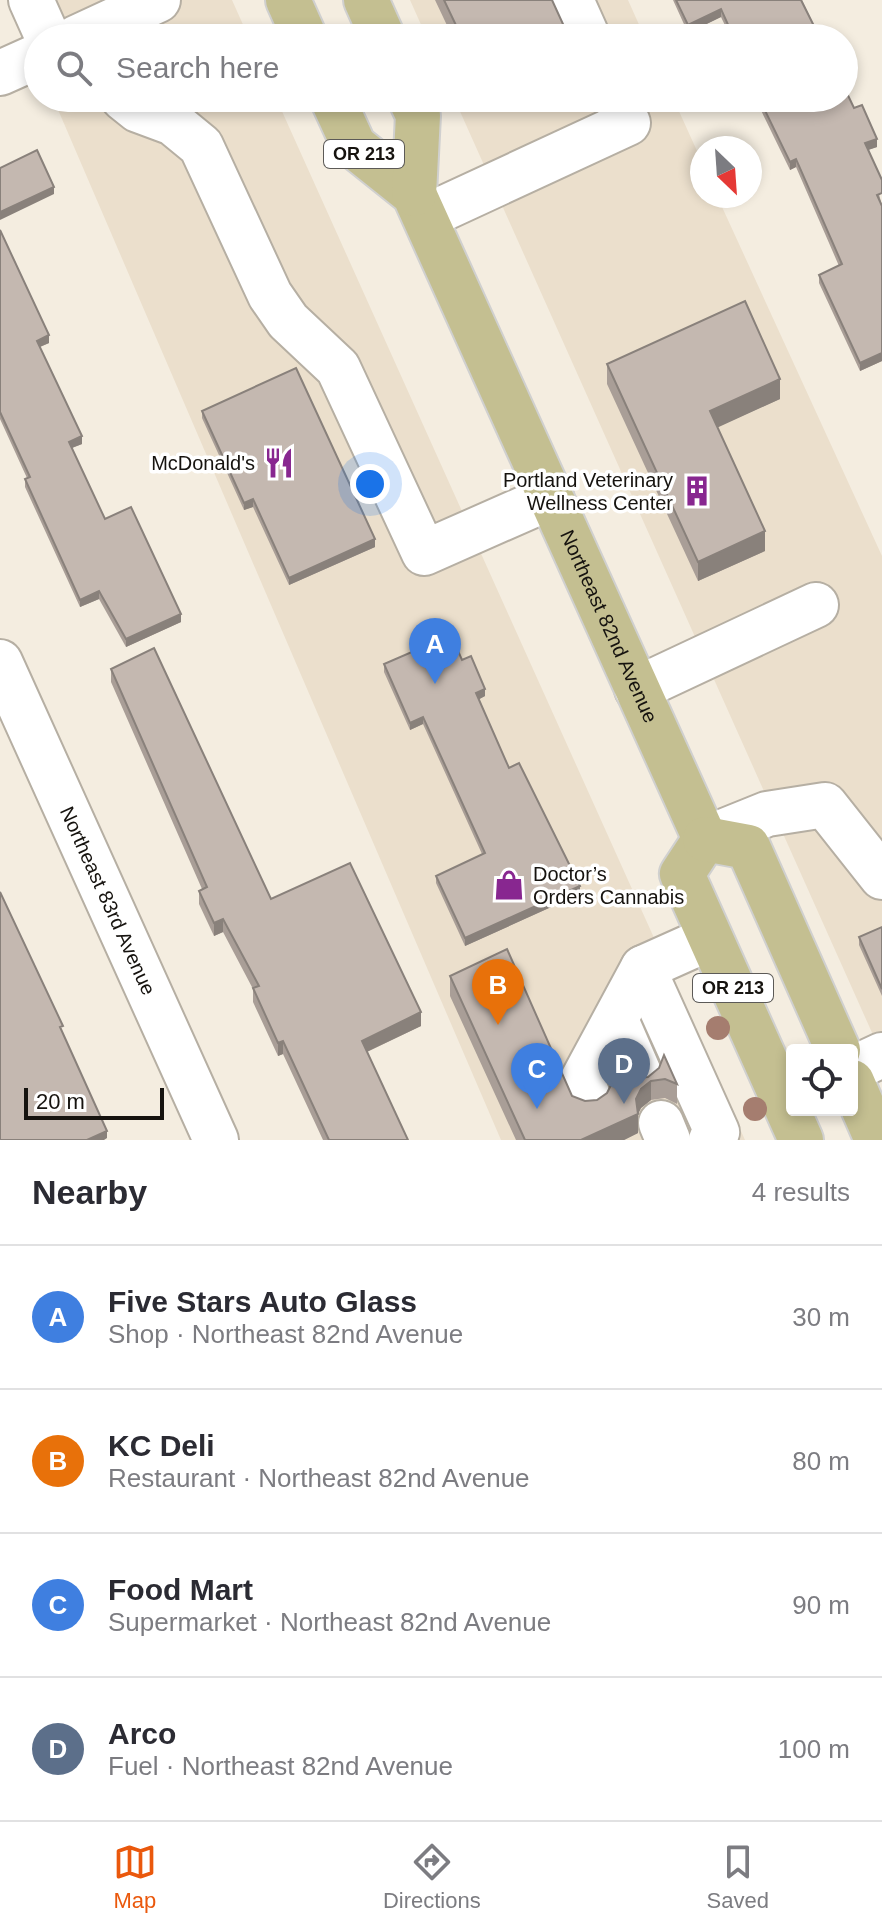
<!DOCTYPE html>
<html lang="en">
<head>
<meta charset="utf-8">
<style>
  :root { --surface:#fff; --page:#f7f7f7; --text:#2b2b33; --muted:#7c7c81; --line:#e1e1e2; --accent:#ea580c }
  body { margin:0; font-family:Helvetica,sans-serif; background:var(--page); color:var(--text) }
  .controls { position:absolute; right:24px; bottom:24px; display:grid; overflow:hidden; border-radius:8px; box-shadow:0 4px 12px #0003 }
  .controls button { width:72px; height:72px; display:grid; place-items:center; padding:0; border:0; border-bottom:2px solid var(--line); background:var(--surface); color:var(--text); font:40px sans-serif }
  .compass { position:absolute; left:690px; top:136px; width:72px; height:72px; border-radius:50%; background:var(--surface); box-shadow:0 4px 12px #0003; rotate:155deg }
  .scale { position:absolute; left:24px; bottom:20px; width:140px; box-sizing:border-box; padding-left:8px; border:4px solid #16130f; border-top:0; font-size:22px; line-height:28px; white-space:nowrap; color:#16130f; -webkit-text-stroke:6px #fff; paint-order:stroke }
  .you { position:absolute; left:370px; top:484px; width:28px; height:28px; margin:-20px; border:6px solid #fff; border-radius:50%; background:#1a73e8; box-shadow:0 0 0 12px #1a73e833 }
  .badge { display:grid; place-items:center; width:52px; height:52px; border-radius:50%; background:var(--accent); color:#fff; font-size:26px; font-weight:700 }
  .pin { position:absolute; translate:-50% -66px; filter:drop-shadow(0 2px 4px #0008) }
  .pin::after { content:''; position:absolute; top:42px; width:28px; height:24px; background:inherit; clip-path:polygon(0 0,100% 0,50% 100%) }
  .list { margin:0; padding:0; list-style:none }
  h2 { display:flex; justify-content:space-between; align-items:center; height:104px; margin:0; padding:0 32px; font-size:34px }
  h2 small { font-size:26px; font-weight:400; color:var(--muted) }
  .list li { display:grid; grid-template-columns:52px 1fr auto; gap:24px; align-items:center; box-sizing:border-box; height:144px; padding:0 32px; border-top:2px solid var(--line) }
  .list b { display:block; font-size:30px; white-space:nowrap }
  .list p { margin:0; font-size:26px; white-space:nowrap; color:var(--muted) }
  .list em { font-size:26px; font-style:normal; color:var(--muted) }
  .icon { flex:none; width:44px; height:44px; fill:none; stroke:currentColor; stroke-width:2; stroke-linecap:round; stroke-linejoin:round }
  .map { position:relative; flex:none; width:882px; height:1140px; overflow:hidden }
  .search { position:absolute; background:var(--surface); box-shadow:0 4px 12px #0003; left:24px; right:24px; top:24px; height:88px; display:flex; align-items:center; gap:20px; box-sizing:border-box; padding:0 28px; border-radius:44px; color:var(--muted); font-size:30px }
  .sheet { height:680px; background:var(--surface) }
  nav { display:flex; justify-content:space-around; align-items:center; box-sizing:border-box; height:112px; border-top:2px solid var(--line); background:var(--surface); font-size:22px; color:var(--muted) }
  nav a { display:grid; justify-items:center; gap:4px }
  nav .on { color:var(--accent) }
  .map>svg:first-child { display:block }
  .built { fill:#ebdfcc }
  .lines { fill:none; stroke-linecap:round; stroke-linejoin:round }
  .minor-casing { stroke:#b6afa3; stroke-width:48 }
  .major-casing { stroke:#d0d0cf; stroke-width:48 }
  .minor { stroke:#fff; stroke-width:44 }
  .major { stroke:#c4bf91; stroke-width:44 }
  .tree { fill:#a57d6f }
  .wall { fill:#a99e97 }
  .shaded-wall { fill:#89817b }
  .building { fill:#c4b8b0; stroke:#89817b; stroke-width:2 }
  .labels { text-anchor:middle; stroke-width:7; stroke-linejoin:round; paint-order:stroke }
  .shield { fill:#fff; stroke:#5c5a57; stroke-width:2 }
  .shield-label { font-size:18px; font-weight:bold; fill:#16130f }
  .poi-label { font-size:20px; fill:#16130f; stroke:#fff; text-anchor:end }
  .street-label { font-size:20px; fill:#16130f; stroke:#fff }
</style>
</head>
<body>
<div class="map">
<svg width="882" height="1140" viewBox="0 0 882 1140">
  <rect width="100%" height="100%" fill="#f4ede0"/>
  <!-- built -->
  <path class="built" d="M10 0H232L249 38H38Z
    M410 0H628L645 38H427Z
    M53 98H276L745 1140H501Z
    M454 98H673L702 162V196H717L882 556V1055Z"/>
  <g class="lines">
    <!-- minor casing -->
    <g class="minor-casing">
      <g id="minor">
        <path d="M31 0 48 38"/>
        <path d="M571 0 588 38"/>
        <path d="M76 38 158 0"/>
        <path d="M0 73 38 56"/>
        <path d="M123 98 138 110 173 123 201 146 270 295 288 321 338 368 424 553 551 497"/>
        <path d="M425 217 628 123 616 98"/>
        <path id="s1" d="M0 662 216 1140"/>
        <path d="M637 689 816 605"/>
        <path d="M705 839 767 814 825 805 882 877"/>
        <path d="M643 968 717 1132 711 1140"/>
        <path d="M616 1020 639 1073"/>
        <path d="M852 1069 882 1055"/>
        <path d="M588 1096 582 1081 643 968 710 938"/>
        <path d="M661 1123 668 1140"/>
      </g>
    </g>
    <!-- major casing -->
    <g class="major-casing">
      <g id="major">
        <path d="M288 0 305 38"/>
        <path d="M366 0 383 38"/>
        <path id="s2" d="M332 98 354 146 414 194 705 839"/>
        <path d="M410 98 418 115 414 194"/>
        <path d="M705 839 682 874 801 1140"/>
        <path d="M705 839 748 847 838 1050"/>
        <path d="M852 1082 877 1140"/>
      </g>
    </g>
    <!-- minor -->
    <use href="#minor" class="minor"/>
    <!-- major -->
    <use href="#major" class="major"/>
  </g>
  <!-- trees -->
  <g class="tree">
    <circle cx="718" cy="1028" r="12"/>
    <circle cx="755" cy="1109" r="12"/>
  </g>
  <!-- wall -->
  <path class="wall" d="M435 0H552L568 38H453Z
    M673 0H802L820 38H731L721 17 688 33Z
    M755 98H844L854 108 877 147 868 150 882 206V361L860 371 819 283V275L839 266 796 167 790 170Z
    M0 230 49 343 40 347 82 444 72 448 105 519 181 622 126 647 99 599 80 607 25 487V479L27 478 0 419Z
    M607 364 780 399 717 427 765 551 698 581 607 384Z
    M202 411 375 547 289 585 253 507 244 510 202 418Z
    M462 660 485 696 479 699 509 768 580 894 465 946 436 883V876L482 854 423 724 410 730 384 672V664Z
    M111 669 271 899 421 1026 367 1052 408 1140H323L283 1054 278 1056 253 1002V989L223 932 214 936 199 904V891L202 889 111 682Z
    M882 927V996L859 945V937Z
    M450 976 572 1096 585 1101 597 1100 607 1093 611 1084V1066L635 1078 648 1077 659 1068 677 1084V1104L665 1098 651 1100 641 1108 638 1114V1133L624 1140H516L450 996Z"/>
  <!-- shaded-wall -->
  <path class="shaded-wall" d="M721 9V17L688 33V25Z
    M877 139V147L865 151V143Z
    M796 159V167L790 170V162Z
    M54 187V194L0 220V212Z
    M49 335V343L37 348V341Z
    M882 353V361L860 371V363Z
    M780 379V399L710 431V411Z
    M82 436V444L69 449V442Z
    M253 499V507L244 510V503Z
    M765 531V551L698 581V562Z
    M375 539V547L289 585V578Z
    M99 591V599L80 607V600Z
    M181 614V622L126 647V639Z
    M485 689V696L476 701V693Z
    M423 717V724L410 730V723Z
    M580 886V894L465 946V938Z
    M223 919V932L214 936V923Z
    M421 1012V1026L362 1054V1041Z
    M283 1041V1054L278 1056V1043Z
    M651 1081V1100L641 1108 638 1114V1133L624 1140H581L636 1099 641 1089Z
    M107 1131V1138L104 1140H87Z"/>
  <!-- building -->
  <path class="building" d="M444 0H552L568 35 561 38H462Z
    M676 0H801L820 38H734L721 9 688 25Z
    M844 87 854 108 862 105 877 139 865 143 882 180V193L877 195 882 206V353L860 363 819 275 842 264 796 159 790 162 759 98H844Z
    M37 150 54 187 0 212V168Z
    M0 230 49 335 37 341 82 436 69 442 105 519 131 507 181 614 126 639 99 591 80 600 25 479 30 477 0 412Z
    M745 301 780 379 710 411 765 531 698 562 607 364Z
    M296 368 375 539 289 578 253 499 244 503 202 411Z
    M451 635 462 660 471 656 485 689 476 693 509 768 519 763 580 886 465 938 436 876 485 853 423 717 410 723 384 664Z
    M154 648 271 899 350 863 421 1012 362 1041 408 1140H329L283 1041 278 1043 253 988 259 986 223 919 214 923 199 891 207 887 111 669Z
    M0 892 63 1026 60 1027 107 1131 87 1140H0Z
    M882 927V989L859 937Z
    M507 949 572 1096 585 1101 597 1100 607 1093 613 1081 611 1066 616 1064 624 1073 635 1078 648 1077 659 1068 664 1055 677 1084 665 1079 651 1081 641 1089 636 1099 638 1114 581 1140H525L450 976Z"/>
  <!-- icons -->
  <defs>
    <g id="restaurant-bare" transform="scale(2.4)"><path d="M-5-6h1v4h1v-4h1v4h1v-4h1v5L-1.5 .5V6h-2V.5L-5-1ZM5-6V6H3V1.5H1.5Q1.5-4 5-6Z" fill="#882790" stroke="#fff" stroke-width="2.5" paint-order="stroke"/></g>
    <g id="building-bare" transform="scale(2.4)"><path d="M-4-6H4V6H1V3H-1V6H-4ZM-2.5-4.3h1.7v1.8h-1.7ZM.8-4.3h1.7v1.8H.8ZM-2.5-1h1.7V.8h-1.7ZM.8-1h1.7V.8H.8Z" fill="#882790" stroke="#fff" stroke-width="2.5" paint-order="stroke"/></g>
    <g id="shop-bare" transform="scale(2.4)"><path d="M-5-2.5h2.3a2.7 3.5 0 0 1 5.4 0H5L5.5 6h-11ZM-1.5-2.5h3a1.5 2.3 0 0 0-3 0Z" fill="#882790" stroke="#fff" stroke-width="2.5" paint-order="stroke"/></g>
  </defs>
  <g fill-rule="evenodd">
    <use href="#restaurant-bare" x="279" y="463"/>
    <use href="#building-bare" x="697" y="491"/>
    <use href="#shop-bare" x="509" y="885"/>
  </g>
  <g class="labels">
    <!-- shield labels -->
    <g class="shield">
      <rect x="324" y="140" width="80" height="28" rx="6"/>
      <rect x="693" y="974" width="80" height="28" rx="6"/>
    </g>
    <g class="shield-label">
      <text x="364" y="160">OR 213</text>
      <text x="733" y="994">OR 213</text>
    </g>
    <!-- poi labels -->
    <g class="poi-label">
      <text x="255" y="470">McDonald's</text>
      <text x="673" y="487">Portland Veterinary<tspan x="673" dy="23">Wellness Center</tspan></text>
      <text x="533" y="881" text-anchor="start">Doctor’s<tspan x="533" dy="23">Orders Cannabis</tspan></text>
    </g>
    <!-- street labels -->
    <g class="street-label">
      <text dy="7" stroke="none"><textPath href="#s2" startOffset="604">Northeast 82nd Avenue</textPath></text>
      <text dy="7" stroke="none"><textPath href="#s1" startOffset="262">Northeast 83rd Avenue</textPath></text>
    </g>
  </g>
</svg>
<div class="controls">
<button><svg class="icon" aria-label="locate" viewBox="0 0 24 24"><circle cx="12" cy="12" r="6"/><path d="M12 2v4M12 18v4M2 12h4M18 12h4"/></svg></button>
</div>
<svg class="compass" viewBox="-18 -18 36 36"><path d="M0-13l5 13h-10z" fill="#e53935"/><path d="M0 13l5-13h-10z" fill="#7c7c81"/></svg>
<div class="scale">20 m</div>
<div class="you"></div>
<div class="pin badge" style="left:435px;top:684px;background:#3f7fe0">A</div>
<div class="pin badge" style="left:498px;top:1025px;background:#e8710a">B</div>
<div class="pin badge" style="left:537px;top:1109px;background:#3f7fe0">C</div>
<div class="pin badge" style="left:624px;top:1104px;background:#5c6f8a">D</div>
<div class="search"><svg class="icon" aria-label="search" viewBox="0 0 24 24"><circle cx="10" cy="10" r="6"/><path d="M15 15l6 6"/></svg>Search here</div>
</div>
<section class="sheet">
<h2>Nearby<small>4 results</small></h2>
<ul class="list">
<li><span class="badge" style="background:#3f7fe0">A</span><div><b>Five Stars Auto Glass</b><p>Shop · Northeast 82nd Avenue</p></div><em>30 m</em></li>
<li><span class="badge" style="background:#e8710a">B</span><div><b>KC Deli</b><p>Restaurant · Northeast 82nd Avenue</p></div><em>80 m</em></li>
<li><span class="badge" style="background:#3f7fe0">C</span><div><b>Food Mart</b><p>Supermarket · Northeast 82nd Avenue</p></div><em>90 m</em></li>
<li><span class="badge" style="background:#5c6f8a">D</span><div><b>Arco</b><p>Fuel · Northeast 82nd Avenue</p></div><em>100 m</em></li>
</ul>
</section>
<nav>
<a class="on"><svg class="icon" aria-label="map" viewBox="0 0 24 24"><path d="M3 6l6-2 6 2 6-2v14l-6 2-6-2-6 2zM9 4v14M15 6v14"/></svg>Map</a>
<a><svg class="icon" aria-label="directions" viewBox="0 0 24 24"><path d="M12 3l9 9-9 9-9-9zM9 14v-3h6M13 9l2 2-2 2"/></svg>Directions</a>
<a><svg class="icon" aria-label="saved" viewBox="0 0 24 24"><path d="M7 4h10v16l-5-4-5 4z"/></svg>Saved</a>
</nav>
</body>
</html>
